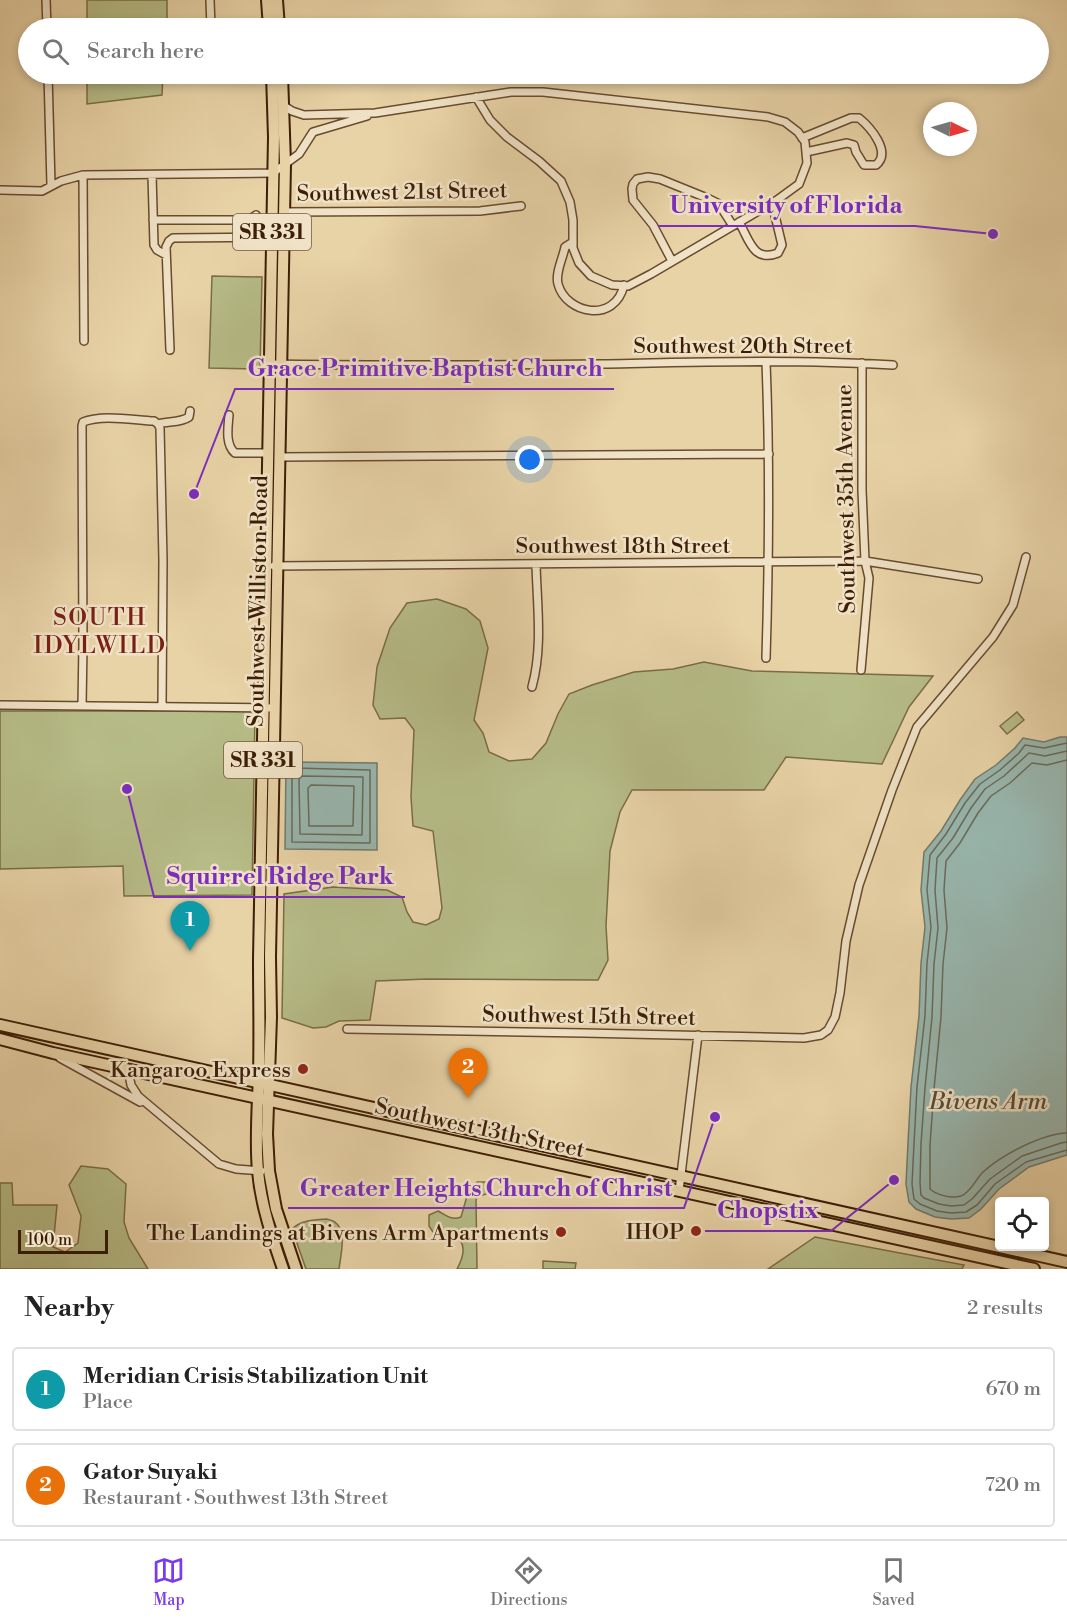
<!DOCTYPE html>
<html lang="en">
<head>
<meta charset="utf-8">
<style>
  :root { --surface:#fff; --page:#f6f6f6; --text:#222; --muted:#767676; --line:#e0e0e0; --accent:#7c3aed }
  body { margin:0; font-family:"Libre Bodoni",serif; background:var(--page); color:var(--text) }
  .controls { position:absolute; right:18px; bottom:18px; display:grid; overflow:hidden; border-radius:6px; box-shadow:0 3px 9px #0003 }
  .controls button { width:54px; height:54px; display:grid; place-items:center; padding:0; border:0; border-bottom:2px solid var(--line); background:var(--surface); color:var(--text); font:30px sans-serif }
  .compass { position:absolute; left:923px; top:102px; width:54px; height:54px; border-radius:50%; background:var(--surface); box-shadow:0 3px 9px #0003; rotate:95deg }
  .scale { position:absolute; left:18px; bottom:15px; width:90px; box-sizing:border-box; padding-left:6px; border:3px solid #3d1e06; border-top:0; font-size:16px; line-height:21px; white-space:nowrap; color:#3d1e06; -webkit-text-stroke:4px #f0e2c6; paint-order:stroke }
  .you { position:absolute; left:530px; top:460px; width:21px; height:21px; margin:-15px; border:4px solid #fff; border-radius:50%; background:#1a73e8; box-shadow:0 0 0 9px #1a73e833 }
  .badge { display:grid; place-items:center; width:39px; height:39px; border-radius:50%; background:var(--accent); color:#fff; font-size:20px; font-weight:700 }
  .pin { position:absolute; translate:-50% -50px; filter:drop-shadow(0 2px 3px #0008) }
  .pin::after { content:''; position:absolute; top:32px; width:21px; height:18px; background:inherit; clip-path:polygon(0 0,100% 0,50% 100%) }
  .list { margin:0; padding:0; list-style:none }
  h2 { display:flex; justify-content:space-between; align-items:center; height:78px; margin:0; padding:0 24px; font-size:26px }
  h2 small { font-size:20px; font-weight:400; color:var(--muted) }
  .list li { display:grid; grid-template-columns:39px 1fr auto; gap:18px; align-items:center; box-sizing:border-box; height:84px; margin:0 12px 12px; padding:0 12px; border:2px solid var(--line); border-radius:6px }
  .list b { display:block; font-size:22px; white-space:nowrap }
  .list p { margin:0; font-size:20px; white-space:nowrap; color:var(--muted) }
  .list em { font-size:20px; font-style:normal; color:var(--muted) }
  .icon { flex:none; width:33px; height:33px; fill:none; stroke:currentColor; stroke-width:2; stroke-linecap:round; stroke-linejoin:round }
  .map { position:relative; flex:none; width:1067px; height:1269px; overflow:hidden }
  .search { position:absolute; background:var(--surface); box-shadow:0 3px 9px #0003; left:18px; right:18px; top:18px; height:66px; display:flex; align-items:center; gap:15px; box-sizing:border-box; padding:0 21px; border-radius:33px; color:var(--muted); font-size:22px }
  .sheet { height:270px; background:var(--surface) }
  nav { display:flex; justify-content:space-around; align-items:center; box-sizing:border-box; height:84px; border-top:2px solid var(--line); background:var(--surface); font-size:16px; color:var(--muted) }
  nav a { display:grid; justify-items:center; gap:3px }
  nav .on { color:var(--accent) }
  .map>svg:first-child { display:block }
  .green { fill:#b6bc87; stroke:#7a6d46; stroke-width:1.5 }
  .water { fill:#98b7af; stroke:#747a6b; stroke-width:1.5 }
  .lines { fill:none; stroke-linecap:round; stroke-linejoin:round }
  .shore { stroke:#6a6a5a; stroke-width:1.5 }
  .minor-casing { stroke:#684b2e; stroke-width:10 }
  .primary-casing { stroke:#3d1e06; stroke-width:14 }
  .trunk-casing { stroke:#3d1e06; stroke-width:14 }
  .minor { stroke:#f0e2c6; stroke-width:7 }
  .primary { stroke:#e8d3a7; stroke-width:10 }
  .trunk { stroke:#e8d3a7; stroke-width:10 }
  .poi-dot { fill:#8f2418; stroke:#f0e2c6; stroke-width:2 }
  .labels { text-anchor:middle; stroke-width:5; stroke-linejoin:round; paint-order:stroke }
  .shield { fill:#f0e2c6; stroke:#735940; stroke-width:1.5 }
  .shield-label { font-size:21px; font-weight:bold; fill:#3d1e06 }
  .street-label { font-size:22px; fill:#3d1e06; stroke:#f0e2c6 }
  .poi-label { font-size:22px; fill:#3d1e06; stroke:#f0e2c6; text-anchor:end }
  .neighbourhood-label { font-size:24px; letter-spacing:1.5px; fill:#7a1f14; stroke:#f0e2c6 }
  .water-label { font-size:24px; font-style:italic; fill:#584c39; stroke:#f0e2c6 }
  .leader { fill:none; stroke:#7b2cbf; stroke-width:2 }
  .callout-dot { fill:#7b2cbf; stroke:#f0e2c6; stroke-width:2 }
  .callout-label { font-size:24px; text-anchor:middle; font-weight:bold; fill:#7b2cbf; stroke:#f0e2c6; stroke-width:5; stroke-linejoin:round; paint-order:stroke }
</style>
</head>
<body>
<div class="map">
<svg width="1067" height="1269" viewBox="0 0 1067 1269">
  <rect width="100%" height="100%" fill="#e8d3a7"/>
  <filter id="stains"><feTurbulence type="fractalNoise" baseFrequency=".00333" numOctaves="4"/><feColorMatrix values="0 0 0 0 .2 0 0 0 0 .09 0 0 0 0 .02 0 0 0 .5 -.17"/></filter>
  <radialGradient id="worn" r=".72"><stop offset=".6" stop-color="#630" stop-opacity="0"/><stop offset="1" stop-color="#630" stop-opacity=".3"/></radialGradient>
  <!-- green -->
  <path class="green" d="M87 0H167V28H87Z
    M87 74H163L162 95 87 104Z
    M212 276 262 277 260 369 209 368Z
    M437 599 466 609 480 621 488 648 474 720 483 733 489 752 509 761 532 759 546 743 558 714 569 694 592 685 634 672 673 669 704 662 752 671 933 676 909 707 882 764 786 757 764 790H632L620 812 610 851 606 926 608 960 598 980 427 979 376 981 370 1020 339 1021 326 1027 313 1028 282 1018 284 894 333 887 387 890 402 897 407 912 413 922 426 925 439 919 442 908 433 831 413 826 411 797 414 730 405 718 380 719 373 705 377 667 390 628 407 603Z
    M0 711H255L252 895 124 896 123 866 0 869Z
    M1017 712 1024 720 1007 734 1000 726Z
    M81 1166 108 1169 126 1184 124 1222 129 1238 148 1269H0V1183H12L13 1205H57L53 1247 65 1252 78 1243 81 1216 69 1185Z
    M477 1182H485L490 1185 489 1193 477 1197 476 1200 477 1269H457C463 1258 469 1241 452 1236 446 1235 439 1234 433 1232L429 1226V1215L438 1211C446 1215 451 1221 461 1217L467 1196Z
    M326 1219C350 1222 341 1252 339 1269H306L292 1229C301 1220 314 1220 326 1219Z
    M815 1237 964 1265 962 1269H768Z
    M543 1261 576 1263 575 1269H543Z"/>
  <!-- water -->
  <path class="water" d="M1060 737H1067V1155L1029 1167 999 1189 981 1209 969 1218 951 1219 935 1217 916 1209 909 1202 906 1184 908 1143 911 1087 919 1016 921 963 925 927 921 890 924 852 941 831 960 800 975 779 996 765 1015 748 1023 738 1044 742Z
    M286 762 377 763V850L285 849Z"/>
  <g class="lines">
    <!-- shore -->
    <path class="shore" d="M1067 743 1044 748 1025 745 1019 753 1000 770 980 784 965 803 946 834 930 855 927 890 931 927 927 963 925 1016 917 1087 914 1144 912 1184 914 1199 920 1204 937 1211 951 1213 966 1212 977 1205 995 1184 1026 1162 1067 1150
      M1067 751 1045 756 1029 753 1004 776 985 789 971 808 953 838 937 858 935 890 938 928 934 964 932 1017 925 1088 921 1144 920 1183 921 1195 924 1198 939 1204 951 1206 964 1205 972 1199 990 1179 1022 1156 1061 1143 1067 1142
      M1067 760 1047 765 1032 763 1010 783 991 796 978 813 960 843 946 861 944 890 947 928 943 964 941 1017 934 1089 930 1145V1189C937 1195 951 1199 961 1196 970 1193 976 1179 983 1172 1002 1155 1041 1134 1067 1133
      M295 768 370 770V843L292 842V771Z
      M302 776 363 777 362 835 300 834 299 779Z
      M311 785 354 786 353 826H309L308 788Z"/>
    <!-- minor casing -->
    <g class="minor-casing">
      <path id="minor" d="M46 0 47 28
        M210 0 211 28
        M48 74 51 185
        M284 106 292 111 304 115 375 113 511 92H543L768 117 785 122 798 132 805 142 807 163 799 184 777 200 651 274 628 286 612 285 591 276 579 263 573 248V220L570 202 561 181 539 161 507 137 490 120 476 97
        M802 138 851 118H859C870 127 892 152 876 165H864L856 152 854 145 847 143 806 152
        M83 175 84 341
        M152 175 154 245 157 250 166 255
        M0 190 42 191 61 181 83 175 273 173 299 154 313 132 367 116
        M283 212 480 211 521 206
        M153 220H249L256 215
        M739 222C749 239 753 263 778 253L782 245 772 203
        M573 242 565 247C563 258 555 273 558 284 566 314 615 324 624 285
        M672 261 653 225 633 200 632 189 633 184 637 179 648 177 660 179 707 198 719 204 733 226
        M170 350 166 247 169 241 173 238 272 237
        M270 364C380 366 491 365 602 364 699 362 797 359 893 365
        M229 415C228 427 225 445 235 453H268
        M158 424 160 428 163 560 162 706
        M279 457 769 454
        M274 566 865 561 978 579
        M766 658C769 559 770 461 766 362
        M861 670 869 578 865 561 862 490V363
        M532 687C543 647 537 605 536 564
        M0 705 275 708
        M82 706 83 644 82 426 83 422C102 414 133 420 154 421L158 424C168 421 180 423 189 417L190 411
        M347 1029 584 1033 804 1038 821 1035 828 1030 835 1017 840 993 846 941 859 885 892 790 917 727 993 637 1013 605 1026 557
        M60 1058 140 1102
        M128 1069 131 1085 138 1096 219 1164 236 1169 261 1171
        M679 1191 698 1035"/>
    </g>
    <!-- primary casing -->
    <g class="primary-casing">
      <path id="primary" d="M0 1025 1067 1262
        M0 1039 53 1053 1034 1269"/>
    </g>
    <!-- trunk casing -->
    <g class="trunk-casing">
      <path id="trunk" d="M267 0 269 28
        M277 0 279 28
        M272 74 274 137 259 959C259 997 260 1036 259 1074 258 1106 255 1139 258 1171 261 1205 272 1237 283 1269
        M282 74 285 164 270 957 271 1017 267 1134 269 1171 276 1209 296 1269"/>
    </g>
    <!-- minor -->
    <use href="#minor" class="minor"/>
    <!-- primary -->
    <use href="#primary" class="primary"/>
    <!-- trunk -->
    <use href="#trunk" class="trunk"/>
  </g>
  <!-- markers -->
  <g class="poi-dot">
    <circle cx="303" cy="1069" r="6"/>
    <circle cx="696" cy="1231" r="6"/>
    <circle cx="561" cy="1232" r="6"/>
  </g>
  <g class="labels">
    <!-- shield labels -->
    <g class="shield">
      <rect x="233" y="214" width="78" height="36" rx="4.5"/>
      <rect x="224" y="742" width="78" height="36" rx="4.5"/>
    </g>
    <g class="shield-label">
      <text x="272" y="239">SR 331</text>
      <text x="263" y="767">SR 331</text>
    </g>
    <!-- street labels -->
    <g class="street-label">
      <text transform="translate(402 191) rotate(-1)" y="8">Southwest 21st Street</text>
      <text x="743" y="353">Southwest 20th Street</text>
      <text transform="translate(845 499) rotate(-91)" y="8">Southwest 35th Avenue</text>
      <text x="623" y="553">Southwest 18th Street</text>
      <text transform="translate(257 601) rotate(-89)" y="8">Southwest Williston Road</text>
      <text transform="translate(589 1015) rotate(1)" y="8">Southwest 15th Street</text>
      <text transform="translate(480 1127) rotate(12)" y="8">Southwest 13th Street</text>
    </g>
    <!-- poi labels -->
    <g class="poi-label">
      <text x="291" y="1077">Kangaroo Express</text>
      <text x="684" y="1239">IHOP</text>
      <text x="549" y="1240">The Landings at Bivens Arm Apartments</text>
    </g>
    <!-- neighbourhood labels -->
    <g class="neighbourhood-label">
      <text x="100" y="625">SOUTH<tspan x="100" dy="28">IDYLWILD</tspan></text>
    </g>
    <!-- water labels -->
    <g class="water-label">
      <text x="988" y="1109">Bivens Arm</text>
    </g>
  </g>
  <!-- callouts -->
  <path class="leader" d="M993 234L915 226H658M194 494L235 389H614M127 789L154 897H405M715 1117L684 1208H288M894 1180L831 1231H705"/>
  <g class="callout-dot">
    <circle cx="993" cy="234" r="6"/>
    <circle cx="194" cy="494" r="6"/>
    <circle cx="127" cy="789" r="6"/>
    <circle cx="715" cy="1117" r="6"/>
    <circle cx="894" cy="1180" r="6"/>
  </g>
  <g class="callout-label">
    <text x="786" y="213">University of Florida</text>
    <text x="425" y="376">Grace Primitive Baptist Church</text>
    <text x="280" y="884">Squirrel Ridge Park</text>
    <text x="486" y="1196">Greater Heights Church of Christ</text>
    <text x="768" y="1218">Chopstix</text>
  </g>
  <rect width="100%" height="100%" filter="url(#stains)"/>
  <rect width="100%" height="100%" fill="url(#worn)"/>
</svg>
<div class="controls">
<button><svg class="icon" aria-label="locate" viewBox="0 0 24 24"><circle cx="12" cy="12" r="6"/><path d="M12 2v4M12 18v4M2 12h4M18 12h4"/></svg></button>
</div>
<svg class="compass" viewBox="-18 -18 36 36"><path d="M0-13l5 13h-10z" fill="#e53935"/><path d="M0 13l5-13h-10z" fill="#767676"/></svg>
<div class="scale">100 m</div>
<div class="you"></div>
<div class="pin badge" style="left:190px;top:951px;background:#0f9aa8">1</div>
<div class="pin badge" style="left:468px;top:1098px;background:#e8710a">2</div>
<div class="search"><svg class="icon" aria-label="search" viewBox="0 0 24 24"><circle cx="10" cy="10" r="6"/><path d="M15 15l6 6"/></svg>Search here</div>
</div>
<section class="sheet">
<h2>Nearby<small>2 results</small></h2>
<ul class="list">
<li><span class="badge" style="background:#0f9aa8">1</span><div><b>Meridian Crisis Stabilization Unit</b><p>Place</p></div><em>670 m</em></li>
<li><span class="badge" style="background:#e8710a">2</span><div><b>Gator Suyaki</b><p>Restaurant · Southwest 13th Street</p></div><em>720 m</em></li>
</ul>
</section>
<nav>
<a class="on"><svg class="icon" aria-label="map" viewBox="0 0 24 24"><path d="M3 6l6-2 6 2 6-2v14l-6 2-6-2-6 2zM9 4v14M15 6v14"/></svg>Map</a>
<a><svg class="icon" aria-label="directions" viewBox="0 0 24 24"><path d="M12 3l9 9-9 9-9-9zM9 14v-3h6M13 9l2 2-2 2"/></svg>Directions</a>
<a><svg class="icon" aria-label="saved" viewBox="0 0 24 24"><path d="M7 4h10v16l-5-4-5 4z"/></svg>Saved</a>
</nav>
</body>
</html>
